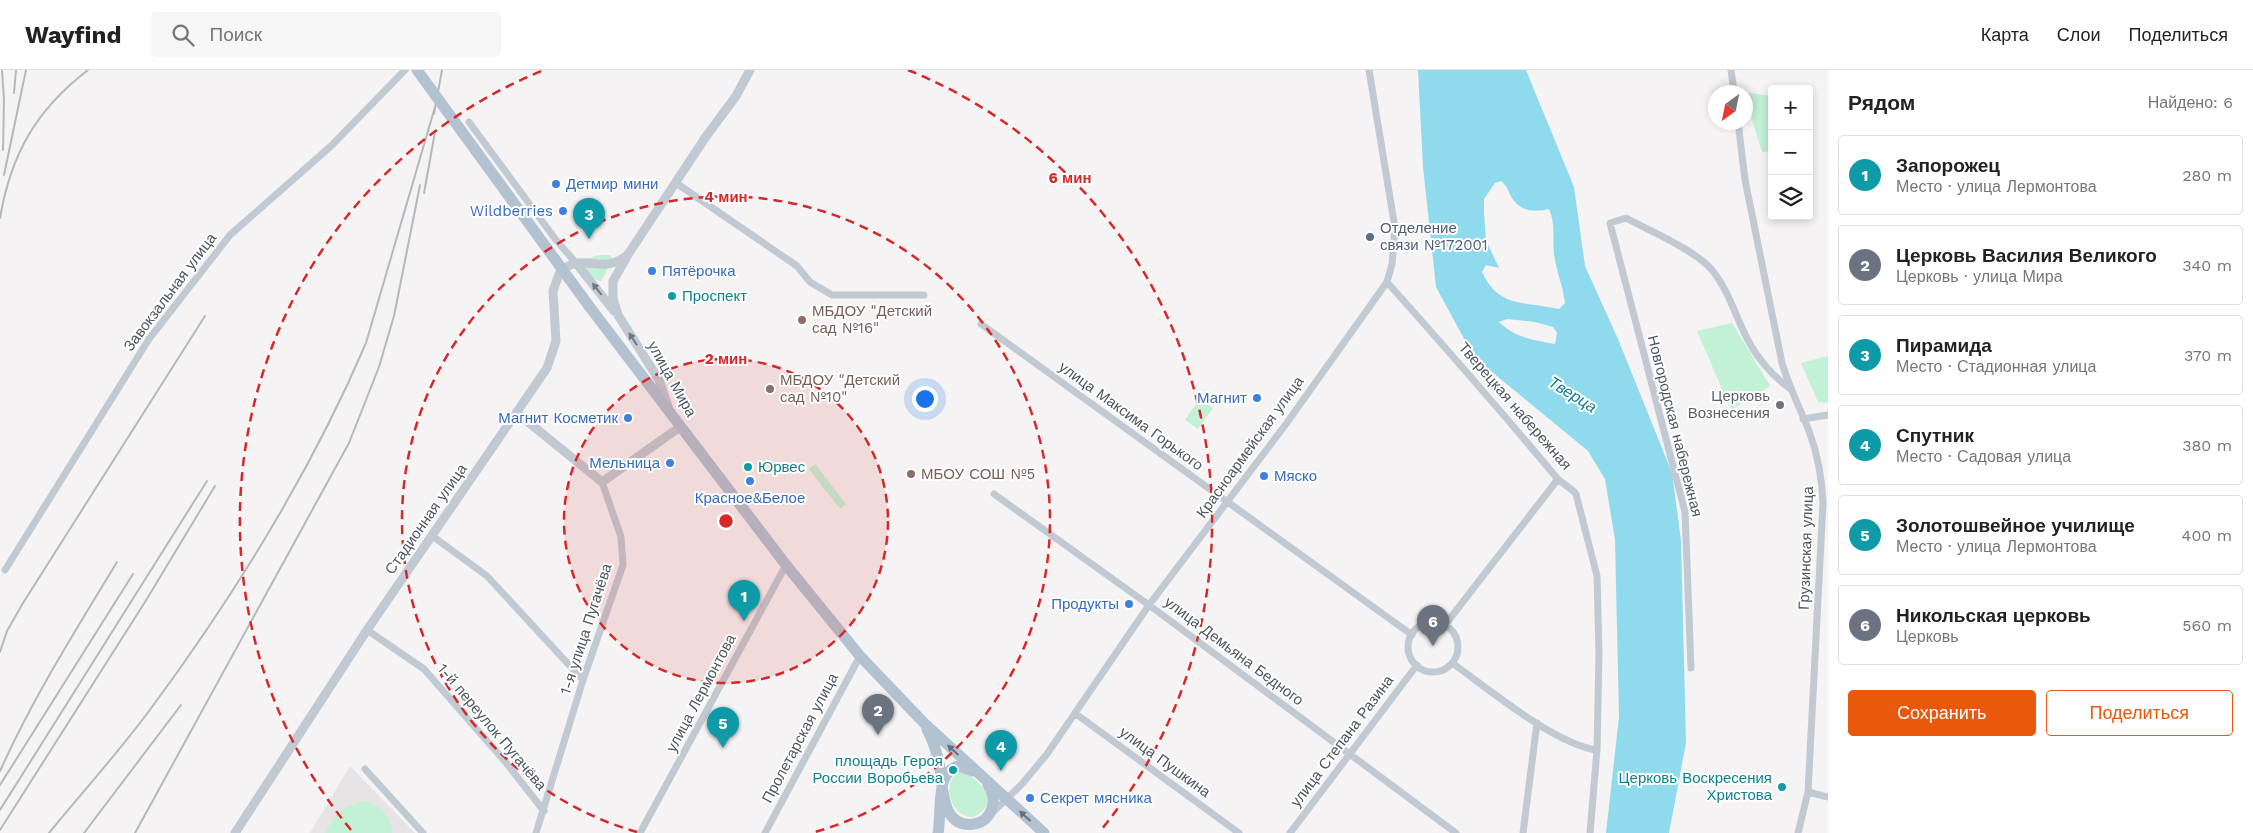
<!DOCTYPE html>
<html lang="ru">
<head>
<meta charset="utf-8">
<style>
  :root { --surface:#fff; --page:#f6f6f6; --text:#222; --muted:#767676; --line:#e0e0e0; --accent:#ea580c }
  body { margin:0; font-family:"Work Sans",sans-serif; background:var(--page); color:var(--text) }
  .controls { position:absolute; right:15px; top:15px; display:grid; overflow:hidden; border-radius:5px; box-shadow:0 2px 8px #0003 }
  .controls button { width:45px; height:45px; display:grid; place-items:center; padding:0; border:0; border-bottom:1px solid var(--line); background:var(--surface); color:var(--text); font:25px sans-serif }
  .compass { position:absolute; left:1708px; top:15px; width:45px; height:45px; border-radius:50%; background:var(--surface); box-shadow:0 2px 8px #0003; rotate:213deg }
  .you { position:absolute; left:924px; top:328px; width:18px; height:18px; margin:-12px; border:4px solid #fff; border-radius:50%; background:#1a73e8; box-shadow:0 0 0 8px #1a73e833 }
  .badge { display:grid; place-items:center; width:32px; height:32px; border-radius:50%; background:var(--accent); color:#fff; font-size:16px; font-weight:700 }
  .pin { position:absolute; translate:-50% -41px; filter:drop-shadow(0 1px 2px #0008) }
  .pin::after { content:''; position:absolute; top:26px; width:18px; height:15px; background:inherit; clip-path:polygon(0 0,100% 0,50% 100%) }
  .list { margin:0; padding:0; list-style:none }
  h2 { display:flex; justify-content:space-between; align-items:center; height:65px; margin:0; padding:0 20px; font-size:21px }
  h2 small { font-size:16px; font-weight:400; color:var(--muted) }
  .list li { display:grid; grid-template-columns:32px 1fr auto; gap:15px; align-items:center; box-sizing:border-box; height:80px; margin:0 10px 10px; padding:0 10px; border:1px solid var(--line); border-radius:5px }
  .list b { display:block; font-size:19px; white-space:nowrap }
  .list p { margin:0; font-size:16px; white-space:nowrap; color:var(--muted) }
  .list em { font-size:16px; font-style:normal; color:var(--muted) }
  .actions { display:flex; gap:10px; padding:15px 20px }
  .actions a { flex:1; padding:11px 0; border:1px solid var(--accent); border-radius:5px; text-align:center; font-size:18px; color:var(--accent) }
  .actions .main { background:var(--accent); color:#fff }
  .icon { flex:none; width:28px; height:28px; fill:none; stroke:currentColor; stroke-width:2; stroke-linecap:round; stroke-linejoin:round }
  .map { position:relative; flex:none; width:1828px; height:763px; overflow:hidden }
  header { display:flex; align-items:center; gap:30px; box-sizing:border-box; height:70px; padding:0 25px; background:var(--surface); border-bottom:1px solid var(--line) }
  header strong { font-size:24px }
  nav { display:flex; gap:28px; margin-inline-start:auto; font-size:18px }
  .search { width:350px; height:45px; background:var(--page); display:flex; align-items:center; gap:12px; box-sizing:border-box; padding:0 18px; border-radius:5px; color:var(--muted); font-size:19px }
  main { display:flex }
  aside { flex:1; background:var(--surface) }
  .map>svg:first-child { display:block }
  .education { fill:#e6e4e5 }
  .green { fill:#c3f1d5 }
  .water { fill:#90daee; fill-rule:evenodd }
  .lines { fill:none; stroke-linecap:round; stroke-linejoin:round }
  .minor { stroke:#c1cad2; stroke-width:7 }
  .tertiary { stroke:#c1cad2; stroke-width:9 }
  .primary { stroke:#b3c2d1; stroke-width:11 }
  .rail { stroke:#b5b8bd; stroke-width:2 }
  .primary-bridge { stroke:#b3c2d1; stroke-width:11 }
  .oneway { fill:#6e7983 }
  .oneway2 { fill:#64717d }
  .ring { fill:none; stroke:#d62828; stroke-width:2.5; stroke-dasharray:9 6 }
  .shop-dot { fill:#3f7fe0; stroke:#fff; stroke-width:2 }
  .service-dot { fill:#5c6f8a; stroke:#fff; stroke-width:2 }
  .culture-dot { fill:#0f9aa8; stroke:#fff; stroke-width:2 }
  .education-dot { fill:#8d6e63; stroke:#fff; stroke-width:2 }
  .worship-dot { fill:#6b7280; stroke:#fff; stroke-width:2 }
  .labels { text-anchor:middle; stroke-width:4; stroke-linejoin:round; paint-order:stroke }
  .shop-label { font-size:15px; fill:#366cbe; stroke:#fff; text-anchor:end }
  .service-label { font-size:15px; fill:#4e5e75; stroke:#fff; text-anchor:start }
  .street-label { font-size:15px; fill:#4a5661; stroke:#fff }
  .culture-label { font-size:15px; fill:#0d838f; stroke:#fff; text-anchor:start }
  .education-label { font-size:15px; fill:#785e54; stroke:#fff; text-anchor:start }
  .worship-label { font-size:15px; fill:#5b616d; stroke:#fff; text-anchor:end }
  .water-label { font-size:16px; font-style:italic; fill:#0c7c9b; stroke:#fff }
  .centre { fill:#d62828; stroke:#fff; stroke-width:2.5 }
  .ring-label { font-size:15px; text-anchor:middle; font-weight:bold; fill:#d62828; stroke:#fff; stroke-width:4; stroke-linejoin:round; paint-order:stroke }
</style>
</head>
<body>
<header>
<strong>Wayfind</strong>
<div class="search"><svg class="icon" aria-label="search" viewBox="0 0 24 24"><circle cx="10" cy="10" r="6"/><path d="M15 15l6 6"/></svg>Поиск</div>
<nav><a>Карта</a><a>Слои</a><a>Поделиться</a></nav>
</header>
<main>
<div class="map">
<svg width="1828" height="763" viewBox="0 0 1828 763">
  <rect width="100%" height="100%" fill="#f5f3f3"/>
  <!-- education -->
  <path class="education" d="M350 696 415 763H310Z"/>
  <!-- green -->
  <path class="green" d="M1743 22 1772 26V81L1762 82 1746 30V22Z
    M599 185H610L613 190 601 211 593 209 581 194 586 189Z
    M1732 253 1770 316 1731 340 1697 261Z
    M1828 286V333L1818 332 1801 293Z
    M1199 329 1213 338 1198 359 1185 350Z
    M815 394 846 434 840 439 809 399Z
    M960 701C981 709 1003 733 973 747 947 747 942 708 960 701Z
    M365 731C380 735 392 747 392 763H325C336 745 343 735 365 731Z"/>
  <!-- water -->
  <path class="water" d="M1418 0H1526L1574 117 1585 196 1618 269 1672 403 1681 470 1686 673 1669 763H1606L1619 647 1615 470 1605 409 1588 381 1474 287 1436 217 1423 97ZM1501 111C1508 117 1508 121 1512 128 1521 142 1535 142 1549 139 1557 158 1551 172 1555 190 1558 206 1563 217 1565 233L1559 239C1526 231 1499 239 1482 202L1486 195 1499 198 1486 170 1484 143V129L1495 113ZM1507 249 1535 252 1553 257 1557 263 1555 274C1534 270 1515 268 1499 252Z"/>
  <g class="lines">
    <!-- minor -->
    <path class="minor" d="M1731 0 1734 22
      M469 52 556 170 576 193
      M1738 52 1745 110 1782 293C1789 317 1800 338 1809 361 1818 385 1822 408 1823 433L1808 722 1798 763
      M676 113 797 196 810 212 832 225H924
      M1387 212C1444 276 1501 341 1556 407 1561 413 1570 417 1576 424L1597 506 1599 583 1597 680 1590 763
      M981 254 1412 565
      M1803 349 1828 345
      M994 424 1149 535 1456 763
      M431 465 487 506 583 610
      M5 500 149 269 230 165 331 76 405 0
      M1408 577a25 25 0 1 1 50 0a25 25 0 1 1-50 0Z
      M1445 555 1558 409
      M367 560 424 599 508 695 544 741
      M1452 593C1489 619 1554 674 1597 680
      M1691 598 1685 442 1610 153 1626 148C1650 161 1695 180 1712 200 1729 221 1736 248 1749 272 1758 289 1774 307 1789 318
      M1076 644 1239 763
      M365 699 423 763
      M1808 722 1828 727
      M993 742 1022 714 1047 684 1149 535 1286 354 1387 212 1392 194 1395 158 1369 0
      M536 763 583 610 623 495 621 467 602 412
      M640 763 786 495
      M765 763 860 586
      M1290 763 1417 595
      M1523 763 1537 653"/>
    <!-- tertiary -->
    <path class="tertiary" d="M576 193 614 241
      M668 336 659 310 618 245 613 228V211L629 183 705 68 736 26 750 0
      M517 343 602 412 680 357
      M235 763 367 560 547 298 556 271 553 221 559 204C580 178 604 209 629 183"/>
    <!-- primary -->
    <path class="primary" d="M589 236 786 495 860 586 924 653 1044 763
      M927 659C933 671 938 685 940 699 943 719 942 759 974 754 993 751 998 729 988 715
      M938 763C942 744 935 701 958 696L973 701"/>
    <!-- rail -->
    <path class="rail" d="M2 0 4 30 3 80
      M14 23 16 0
      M434 44 442 0
      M4 105 26 0
      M424 123 435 62
      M0 148C11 84 36 40 88 0
      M0 582 7 561 23 533 205 246
      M0 701C33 628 75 561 117 492
      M0 715 133 504
      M0 740 207 411
      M0 760 145 532 215 416
      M49 763C83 721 120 681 152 637 236 523 310 404 366 273L435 37
      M84 763 181 635
      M135 763 349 373 379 297 394 246 420 115"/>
    <!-- primary-bridge -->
    <path class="primary-bridge" d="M417 0 589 236"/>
  </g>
  <!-- one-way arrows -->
  <defs><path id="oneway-solid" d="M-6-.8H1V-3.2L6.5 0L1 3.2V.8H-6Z" transform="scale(1.25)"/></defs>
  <g class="oneway">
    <use href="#oneway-solid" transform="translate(597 219) rotate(-128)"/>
    <use href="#oneway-solid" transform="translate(633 269) rotate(-123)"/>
  </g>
  <g class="oneway2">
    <use href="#oneway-solid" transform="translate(953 680) rotate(-137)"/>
    <use href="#oneway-solid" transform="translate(1025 746) rotate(-138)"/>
  </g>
  <!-- distance rings -->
  <circle cx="726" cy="451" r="162" fill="#d62828" fill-opacity=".12"/>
  <g class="ring">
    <circle cx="726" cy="451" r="162"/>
    <path d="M637 762A324 324 0 1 1 815 762"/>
    <path d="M351 760A486 486 0 0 1 544 0M908 0A486 486 0 0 1 1101 760"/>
  </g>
  <!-- markers -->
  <g class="shop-dot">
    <circle cx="556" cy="114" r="5"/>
    <circle cx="563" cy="141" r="5"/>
    <circle cx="652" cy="201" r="5"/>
    <circle cx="1257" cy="328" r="5"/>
    <circle cx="628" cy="348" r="5"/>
    <circle cx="670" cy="393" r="5"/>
    <circle cx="1264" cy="406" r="5"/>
    <circle cx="750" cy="411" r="5"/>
    <circle cx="1129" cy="534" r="5"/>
    <circle cx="1030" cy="728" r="5"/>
  </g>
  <circle class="service-dot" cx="1370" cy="167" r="5"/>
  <g class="culture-dot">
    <circle cx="672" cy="226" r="5"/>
    <circle cx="748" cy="397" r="5"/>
    <circle cx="953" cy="700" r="5"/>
    <circle cx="1782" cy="717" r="5"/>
  </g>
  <g class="education-dot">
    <circle cx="802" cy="250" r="5"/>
    <circle cx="770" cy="319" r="5"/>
    <circle cx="911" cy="404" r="5"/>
  </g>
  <circle class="worship-dot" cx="1780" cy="335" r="5"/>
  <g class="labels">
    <!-- shop labels -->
    <g class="shop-label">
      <text x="566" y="119" text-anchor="start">Детмир мини</text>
      <text x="553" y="146">Wildberries</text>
      <text x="662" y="206" text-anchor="start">Пятёрочка</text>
      <text x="1247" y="333">Магнит</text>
      <text x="618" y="353">Магнит Косметик</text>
      <text x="660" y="398">Мельница</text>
      <text x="1274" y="411" text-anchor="start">Мяско</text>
      <text x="750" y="433" text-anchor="middle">Красное&amp;Белое</text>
      <text x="1119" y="539">Продукты</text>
      <text x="1040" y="733" text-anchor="start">Секрет мясника</text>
    </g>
    <!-- service labels -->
    <g class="service-label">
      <text x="1380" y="163">Отделение<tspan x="1380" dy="17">связи №172001</tspan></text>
    </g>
    <!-- street labels -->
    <g class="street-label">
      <text transform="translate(170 222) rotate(-53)" y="5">Завокзальная улица</text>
      <text transform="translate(672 309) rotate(61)" y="5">улица Мира</text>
      <text transform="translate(1515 336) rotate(49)" y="5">Тверецкая набережная</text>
      <text transform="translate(1131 346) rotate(36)" y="5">улица Максима Горького</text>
      <text transform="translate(1675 356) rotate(76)" y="5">Новгородская набережная</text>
      <text transform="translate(1250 377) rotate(-54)" y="5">Красноармейская улица</text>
      <text transform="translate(426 449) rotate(-55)" y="5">Стадионная улица</text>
      <text transform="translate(1806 478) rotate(-88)" y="5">Грузинская улица</text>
      <text transform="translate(586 559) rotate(-72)" y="5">1-я улица Пугачёва</text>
      <text transform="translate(1234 581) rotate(37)" y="5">улица Демьяна Бедного</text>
      <text transform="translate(701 623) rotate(-62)" y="5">улица Лермонтова</text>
      <text transform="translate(492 657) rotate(50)" y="5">1-й переулок Пугачёва</text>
      <text transform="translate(800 668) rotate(-62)" y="5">Пролетарская улица</text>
      <text transform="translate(1342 671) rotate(-53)" y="5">улица Степана Разина</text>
      <text transform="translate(1165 692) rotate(36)" y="5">улица Пушкина</text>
    </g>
    <!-- culture labels -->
    <g class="culture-label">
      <text x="682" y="231">Проспект</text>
      <text x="758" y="402">Юрвес</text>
      <text x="943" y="696" text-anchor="end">площадь Героя<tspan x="943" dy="17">России Воробьева</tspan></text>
      <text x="1772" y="713" text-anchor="end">Церковь Воскресения<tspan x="1772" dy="17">Христова</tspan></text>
    </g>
    <!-- education labels -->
    <g class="education-label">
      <text x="812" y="246">МБДОУ "Детский<tspan x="812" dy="17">сад №16"</tspan></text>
      <text x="780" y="315">МБДОУ "Детский<tspan x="780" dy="17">сад №10"</tspan></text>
      <text x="921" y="409">МБОУ СОШ №5</text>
    </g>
    <!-- worship labels -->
    <g class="worship-label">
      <text x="1770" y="331">Церковь<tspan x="1770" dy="17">Вознесения</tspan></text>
    </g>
    <!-- water labels -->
    <g class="water-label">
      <text transform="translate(1573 324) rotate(32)" y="6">Тверца</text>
    </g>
  </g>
  <circle cx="726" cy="451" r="8" class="centre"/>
  <g class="ring-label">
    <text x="1070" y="113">6 мин</text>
    <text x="726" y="132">4 мин</text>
    <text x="726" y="294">2 мин</text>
  </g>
</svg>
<div class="controls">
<button>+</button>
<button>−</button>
<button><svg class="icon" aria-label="layers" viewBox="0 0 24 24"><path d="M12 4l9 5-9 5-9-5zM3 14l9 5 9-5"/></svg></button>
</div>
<svg class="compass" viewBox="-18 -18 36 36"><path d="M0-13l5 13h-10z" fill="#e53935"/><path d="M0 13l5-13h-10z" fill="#767676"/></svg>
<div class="you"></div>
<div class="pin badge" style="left:744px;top:551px;background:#0f9aa8">1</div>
<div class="pin badge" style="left:878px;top:665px;background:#6b7280">2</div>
<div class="pin badge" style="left:589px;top:169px;background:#0f9aa8">3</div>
<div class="pin badge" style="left:1001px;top:701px;background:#0f9aa8">4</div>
<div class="pin badge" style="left:723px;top:678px;background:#0f9aa8">5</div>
<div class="pin badge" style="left:1433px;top:576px;background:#6b7280">6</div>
</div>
<aside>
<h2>Рядом<small>Найдено: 6</small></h2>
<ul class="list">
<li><span class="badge" style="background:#0f9aa8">1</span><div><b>Запорожец</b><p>Место · улица Лермонтова</p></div><em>280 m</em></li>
<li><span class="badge" style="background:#6b7280">2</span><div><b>Церковь Василия Великого</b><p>Церковь · улица Мира</p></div><em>340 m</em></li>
<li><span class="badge" style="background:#0f9aa8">3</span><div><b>Пирамида</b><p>Место · Стадионная улица</p></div><em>370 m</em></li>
<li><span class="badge" style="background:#0f9aa8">4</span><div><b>Спутник</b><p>Место · Садовая улица</p></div><em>380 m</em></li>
<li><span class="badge" style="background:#0f9aa8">5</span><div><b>Золотошвейное училище</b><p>Место · улица Лермонтова</p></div><em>400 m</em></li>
<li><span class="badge" style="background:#6b7280">6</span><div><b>Никольская церковь</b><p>Церковь</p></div><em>560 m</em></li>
</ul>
<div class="actions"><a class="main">Сохранить</a><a>Поделиться</a></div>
</aside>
</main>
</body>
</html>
